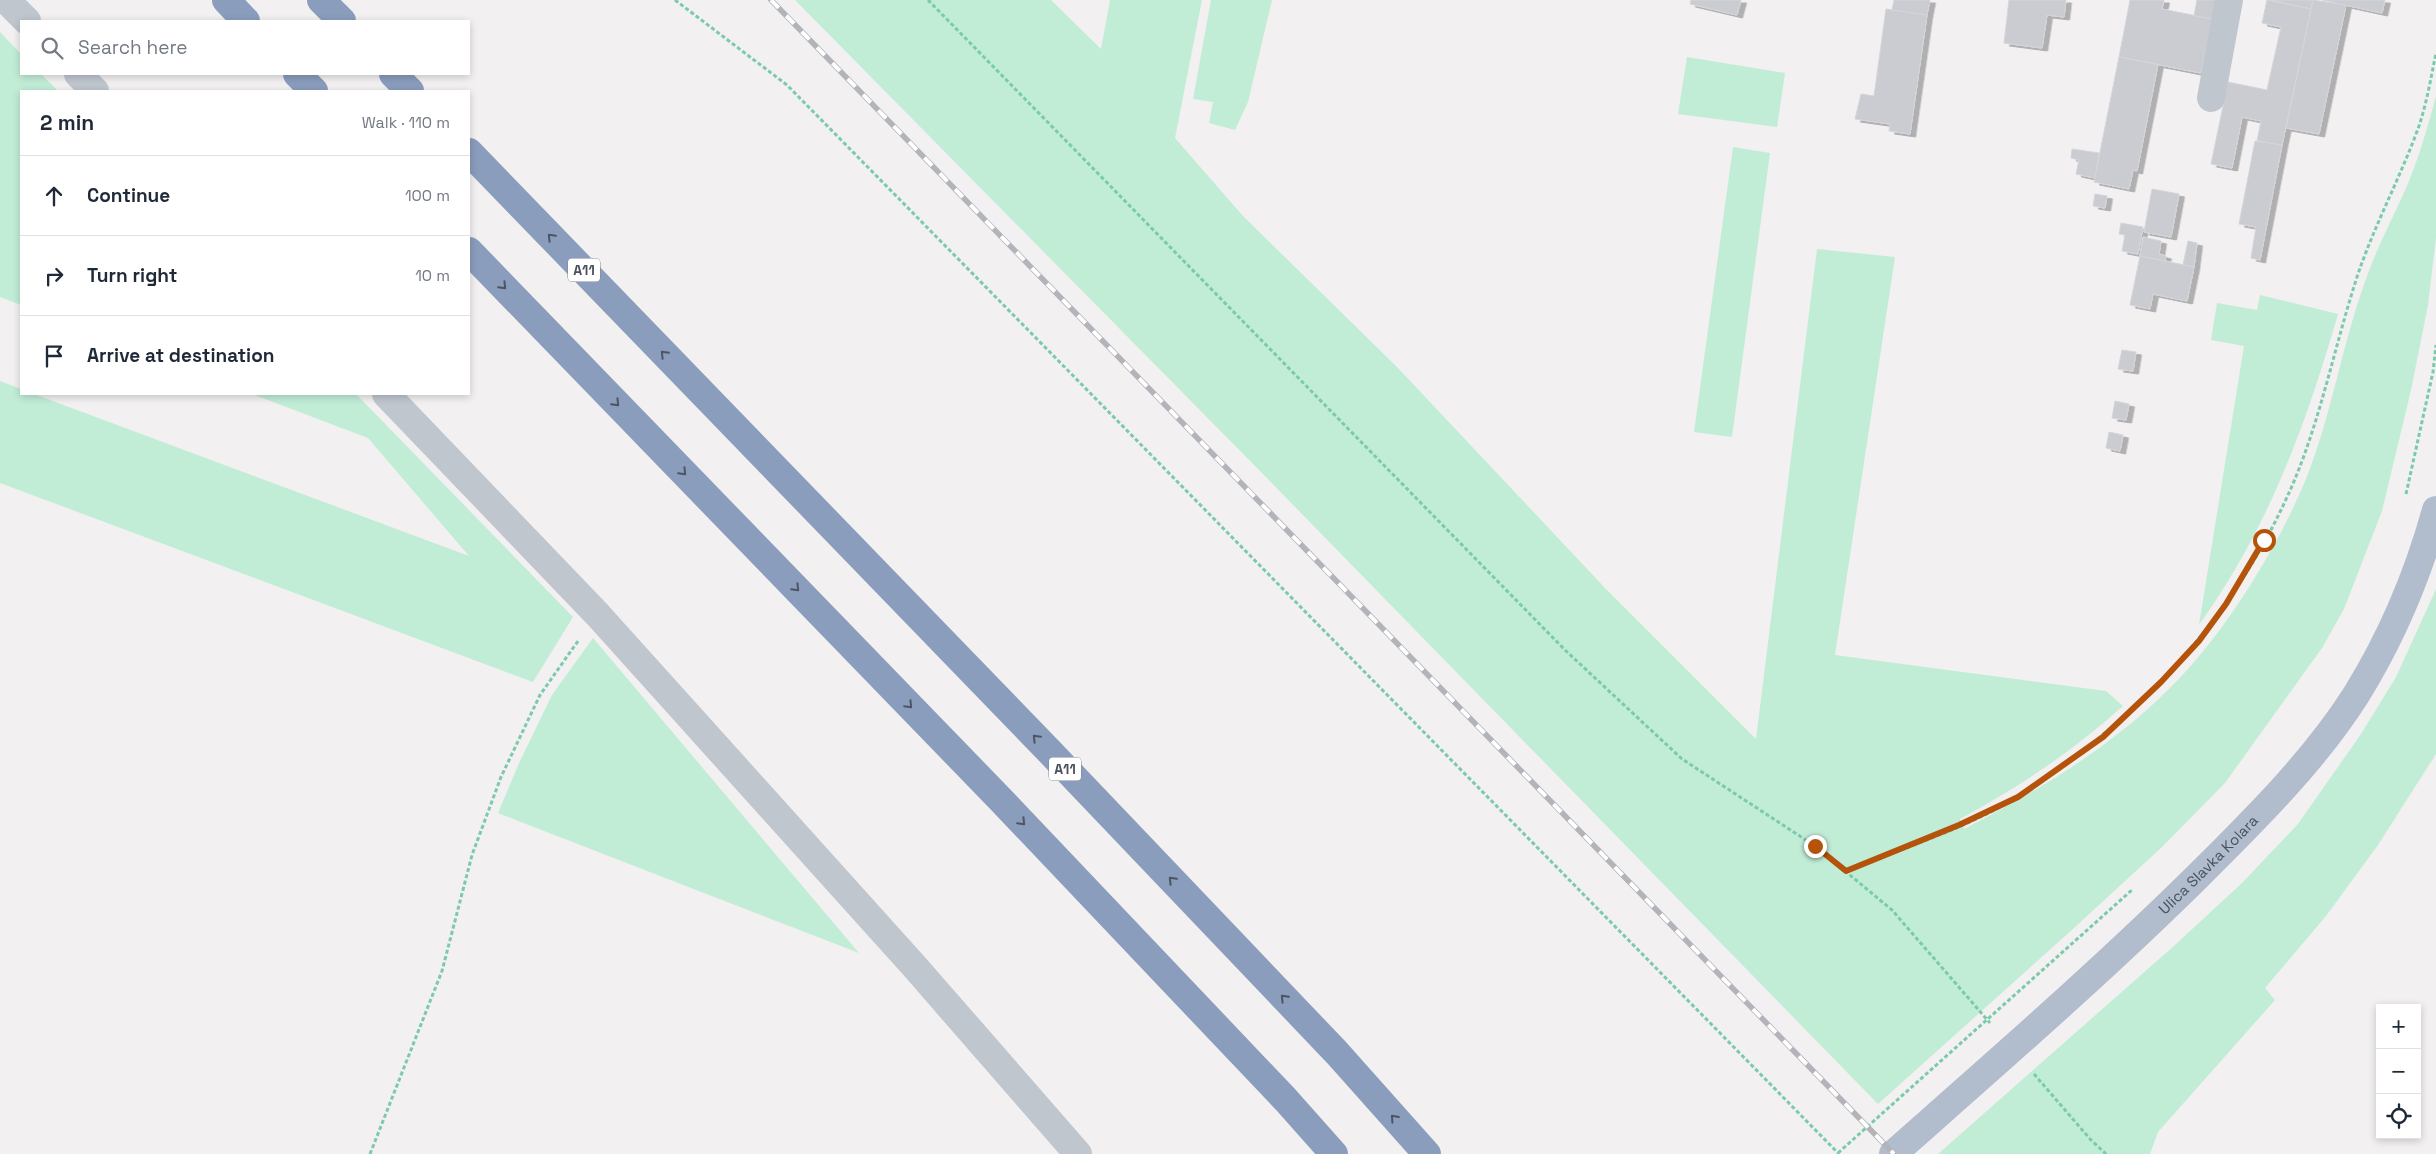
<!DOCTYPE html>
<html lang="en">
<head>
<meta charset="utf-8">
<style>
  :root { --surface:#fff; --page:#f6f6f7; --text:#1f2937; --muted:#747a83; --line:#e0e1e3 }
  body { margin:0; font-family:"Space Grotesk",sans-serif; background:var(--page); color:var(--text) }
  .controls { position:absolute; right:15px; bottom:15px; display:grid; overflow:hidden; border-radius:0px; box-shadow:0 2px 8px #0003 }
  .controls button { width:45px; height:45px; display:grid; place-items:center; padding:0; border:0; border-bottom:1px solid var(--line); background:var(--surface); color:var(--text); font:25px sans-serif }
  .stop { position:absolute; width:15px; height:15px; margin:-11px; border:4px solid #b45309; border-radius:50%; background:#fff }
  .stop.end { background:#b45309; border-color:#fff; box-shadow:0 1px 5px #0008 }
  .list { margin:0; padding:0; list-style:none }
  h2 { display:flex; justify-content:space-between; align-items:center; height:65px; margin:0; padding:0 20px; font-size:21px }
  h2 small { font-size:16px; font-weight:400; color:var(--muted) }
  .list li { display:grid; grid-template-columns:32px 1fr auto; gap:15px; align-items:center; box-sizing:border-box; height:80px; padding:0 20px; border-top:1px solid var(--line) }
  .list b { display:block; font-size:19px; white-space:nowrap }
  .list em { font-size:16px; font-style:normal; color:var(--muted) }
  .icon { flex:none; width:28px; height:28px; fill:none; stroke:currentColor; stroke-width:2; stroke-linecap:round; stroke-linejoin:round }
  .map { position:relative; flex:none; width:2436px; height:1154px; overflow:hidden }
  .search { position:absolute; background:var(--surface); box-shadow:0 2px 8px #0003; left:20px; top:20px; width:450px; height:55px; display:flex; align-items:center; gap:12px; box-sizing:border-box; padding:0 18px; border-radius:0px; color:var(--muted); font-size:19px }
  .panel { position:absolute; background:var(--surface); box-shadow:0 2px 8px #0003; left:20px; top:90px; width:450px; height:305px; border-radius:0px }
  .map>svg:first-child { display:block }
  .green { fill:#c1edd7 }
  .building { fill:#caccd2; stroke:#d4d5db; filter:url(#shadow) }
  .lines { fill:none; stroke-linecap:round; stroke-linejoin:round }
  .path { stroke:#7acaab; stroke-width:3; stroke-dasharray:4 2.5; stroke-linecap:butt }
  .minor { stroke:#bfc6ce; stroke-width:28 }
  .major { stroke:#b1bccd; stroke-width:28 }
  .highway { stroke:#8a9dbc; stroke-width:28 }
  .rail-casing { stroke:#b2b4ba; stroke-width:5.5 }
  .rail { stroke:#fff; stroke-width:4; stroke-dasharray:11; stroke-linecap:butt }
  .oneway { stroke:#4c5562 }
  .route { stroke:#b45309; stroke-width:6 }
  .labels { text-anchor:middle; stroke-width:5; stroke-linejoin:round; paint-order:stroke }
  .shield { fill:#fff; stroke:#80858e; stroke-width:1 }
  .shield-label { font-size:14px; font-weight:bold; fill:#49515d }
  .street-label { font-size:15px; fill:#49515d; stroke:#fff }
</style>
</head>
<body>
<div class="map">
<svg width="2436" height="1154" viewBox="0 0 2436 1154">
  <defs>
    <filter id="shadow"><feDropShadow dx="5.5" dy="3" stdDeviation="0" flood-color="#0004"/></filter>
  </defs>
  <rect width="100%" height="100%" fill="#f2f0f0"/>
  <!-- green -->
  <path class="green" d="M795 0H1051L1101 49 1110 0H1202L1175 138 1243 216 1397 367 1606 589 1756 739 1817 249 1895 257 1835 655 2106 691 2123 706C2073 751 2019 787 1960 819L1964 829C2038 791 2111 747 2170 688 2224 635 2277 549 2306 479 2332 414 2342 344 2366 279 2376 250 2390 223 2403 195 2417 164 2427 130 2436 96V238L2428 305 2411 390 2382 511 2344 609 2322 648 2225 783 2162 847 2074 928 1878 1104 1260 471Z
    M1211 0H1272L1248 102 1235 130 1209 123 1213 102 1193 99Z
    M0 32 21 54V74H41L58 91H21V305L0 297Z
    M1687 57 1785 73 1777 127 1678 114Z
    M1733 147 1770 153 1732 437 1694 432Z
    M2260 295 2338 314C2305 428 2268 528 2199 625L2244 346 2211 340 2217 303 2257 310Z
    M0 381 21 389V394H34L469 556 368 438 252 394H356L573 617 533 682 0 483Z
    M2436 589V754L2378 845 2326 916 2265 988 2275 1000 2158 1132 2150 1154H1938L2175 945 2242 883 2298 824 2361 734 2396 677Z
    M593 638 859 953 498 813 520 761 552 695Z"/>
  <!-- building -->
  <path class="building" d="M1691 0H1741L1737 15 1690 4Z
    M1894 0H1930L1927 15 1892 10Z
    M2009 0H2066L2064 17 2047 15 2042 48 2004 43Z
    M2130 0H2164L2162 9 2212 19 2201 73 2119 57Z
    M2197 0H2220L2212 19 2194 16Z
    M2267 0 2311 9 2282 145 2257 141 2261 121 2242 117 2232 168 2211 164 2228 82 2267 90 2281 27 2262 23Z
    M2270 0H2313L2311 9Z
    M2313 0 2346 5 2319 134 2286 128Z
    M2322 0H2385L2382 13Z
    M1886 9 1927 15 1910 134 1889 131 1890 124 1855 119 1861 94 1874 96Z
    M2119 57 2158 64 2137 171 2133 170 2129 189 2094 182Z
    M2255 141 2282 145 2260 260 2251 258 2256 227 2239 224Z
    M2072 149 2099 153 2095 178 2076 174 2079 160 2071 158Z
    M2152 189 2179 194 2171 237 2144 232Z
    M2095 194 2107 196 2105 208 2093 206Z
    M2121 223 2143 227 2138 254 2122 251 2125 235 2119 234Z
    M2143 237 2161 241 2159 254 2166 256 2165 261 2140 256Z
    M2188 241 2197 243 2194 267 2183 265Z
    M2140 256 2194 267 2187 301 2153 294 2150 309 2130 305Z
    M2122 350 2136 352 2133 371 2118 369Z
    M2115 401 2129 404 2126 420 2112 418Z
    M2109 432 2123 435 2120 451 2106 448Z"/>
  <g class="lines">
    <!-- path -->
    <path class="path" d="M675 0 787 85 1839 1154
      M928 0 1565 650 1682 759 1815 846 1892 910 1990 1023
      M2406 494 2433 372 2436 345
      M1846 871C1903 848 1965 829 2018 797 2033 788 2047 776 2062 766 2166 691 2248 594 2297 474 2323 409 2336 341 2358 274 2375 224 2401 176 2419 126 2427 102 2431 77 2436 53
      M2034 1074 2090 1139 2106 1154
      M1838 1153 2133 889
      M370 1154 442 971 472 855 501 777 540 695 578 641"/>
    <!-- minor -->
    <path class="minor" d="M6 0 27 21
      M78 74 95 91
      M2211 98 2229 0
      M386 394 598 615 915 967 1078 1154"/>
    <!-- major -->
    <path class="major" id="s1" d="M1893 1154C1997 1062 2102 971 2201 873 2256 818 2314 761 2356 695 2392 637 2418 575 2436 510"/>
    <!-- highway -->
    <path class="highway" d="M226 0 246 21
      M321 0 342 21
      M297 74 314 91
      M393 74 410 91
      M469 152 1050 752 1337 1053 1427 1154
      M469 251 1001 800 1286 1100 1334 1154"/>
    <!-- rail casing -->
    <g class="rail-casing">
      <path id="rail" d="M771 0 1894 1154"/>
    </g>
    <!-- rail -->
    <use href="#rail" class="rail"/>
  </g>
  <!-- one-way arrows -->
  <defs><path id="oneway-chevron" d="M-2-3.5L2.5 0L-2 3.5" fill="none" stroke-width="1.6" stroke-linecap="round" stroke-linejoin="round" transform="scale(1.25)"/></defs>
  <g class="oneway">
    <use href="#oneway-chevron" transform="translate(551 237) rotate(-134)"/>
    <use href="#oneway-chevron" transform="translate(503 286) rotate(46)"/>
    <use href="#oneway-chevron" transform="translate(664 354) rotate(-134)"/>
    <use href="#oneway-chevron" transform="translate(616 403) rotate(46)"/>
    <use href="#oneway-chevron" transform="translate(683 472) rotate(46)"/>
    <use href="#oneway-chevron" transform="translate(796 588) rotate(46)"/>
    <use href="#oneway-chevron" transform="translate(909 705) rotate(46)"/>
    <use href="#oneway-chevron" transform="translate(1036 738) rotate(-134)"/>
    <use href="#oneway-chevron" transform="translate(1022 822) rotate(46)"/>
    <use href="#oneway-chevron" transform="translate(1172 880) rotate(-134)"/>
    <use href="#oneway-chevron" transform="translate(1284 998) rotate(-134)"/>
    <use href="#oneway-chevron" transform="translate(1394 1118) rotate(-132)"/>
  </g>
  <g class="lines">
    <!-- route -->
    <path class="route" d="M1815 846 1846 871 1959 825 2018 797 2103 737 2161 682 2199 641 2226 604 2264 540"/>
  </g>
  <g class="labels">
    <!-- shield labels -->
    <g class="shield">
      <rect x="568" y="258.5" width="32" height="23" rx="4"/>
      <rect x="1049" y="757.5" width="32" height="23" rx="4"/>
    </g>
    <g class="shield-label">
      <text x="584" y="275">A11</text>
      <text x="1065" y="774">A11</text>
    </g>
    <!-- street labels -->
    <g class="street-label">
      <text dy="5" stroke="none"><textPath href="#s1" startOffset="428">Ulica Slavka Kolara</textPath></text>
    </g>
  </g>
</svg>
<div class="controls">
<button>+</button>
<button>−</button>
<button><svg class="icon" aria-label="locate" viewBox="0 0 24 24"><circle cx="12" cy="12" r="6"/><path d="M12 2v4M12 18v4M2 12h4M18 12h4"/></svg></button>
</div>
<div class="stop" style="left:2264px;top:540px"></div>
<div class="stop end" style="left:1815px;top:846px"></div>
<div class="search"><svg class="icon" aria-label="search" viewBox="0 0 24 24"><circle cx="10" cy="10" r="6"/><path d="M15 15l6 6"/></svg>Search here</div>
<section class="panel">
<h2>2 min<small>Walk · 110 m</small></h2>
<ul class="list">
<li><svg class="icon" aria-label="ahead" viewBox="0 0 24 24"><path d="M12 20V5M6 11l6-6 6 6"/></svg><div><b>Continue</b></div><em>100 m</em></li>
<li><svg class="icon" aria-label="right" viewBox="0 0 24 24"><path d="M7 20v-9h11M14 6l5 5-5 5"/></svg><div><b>Turn right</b></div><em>10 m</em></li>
<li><svg class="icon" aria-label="arrive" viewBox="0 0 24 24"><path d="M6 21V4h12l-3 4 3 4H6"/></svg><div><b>Arrive at destination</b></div></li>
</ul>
</section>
</div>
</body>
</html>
